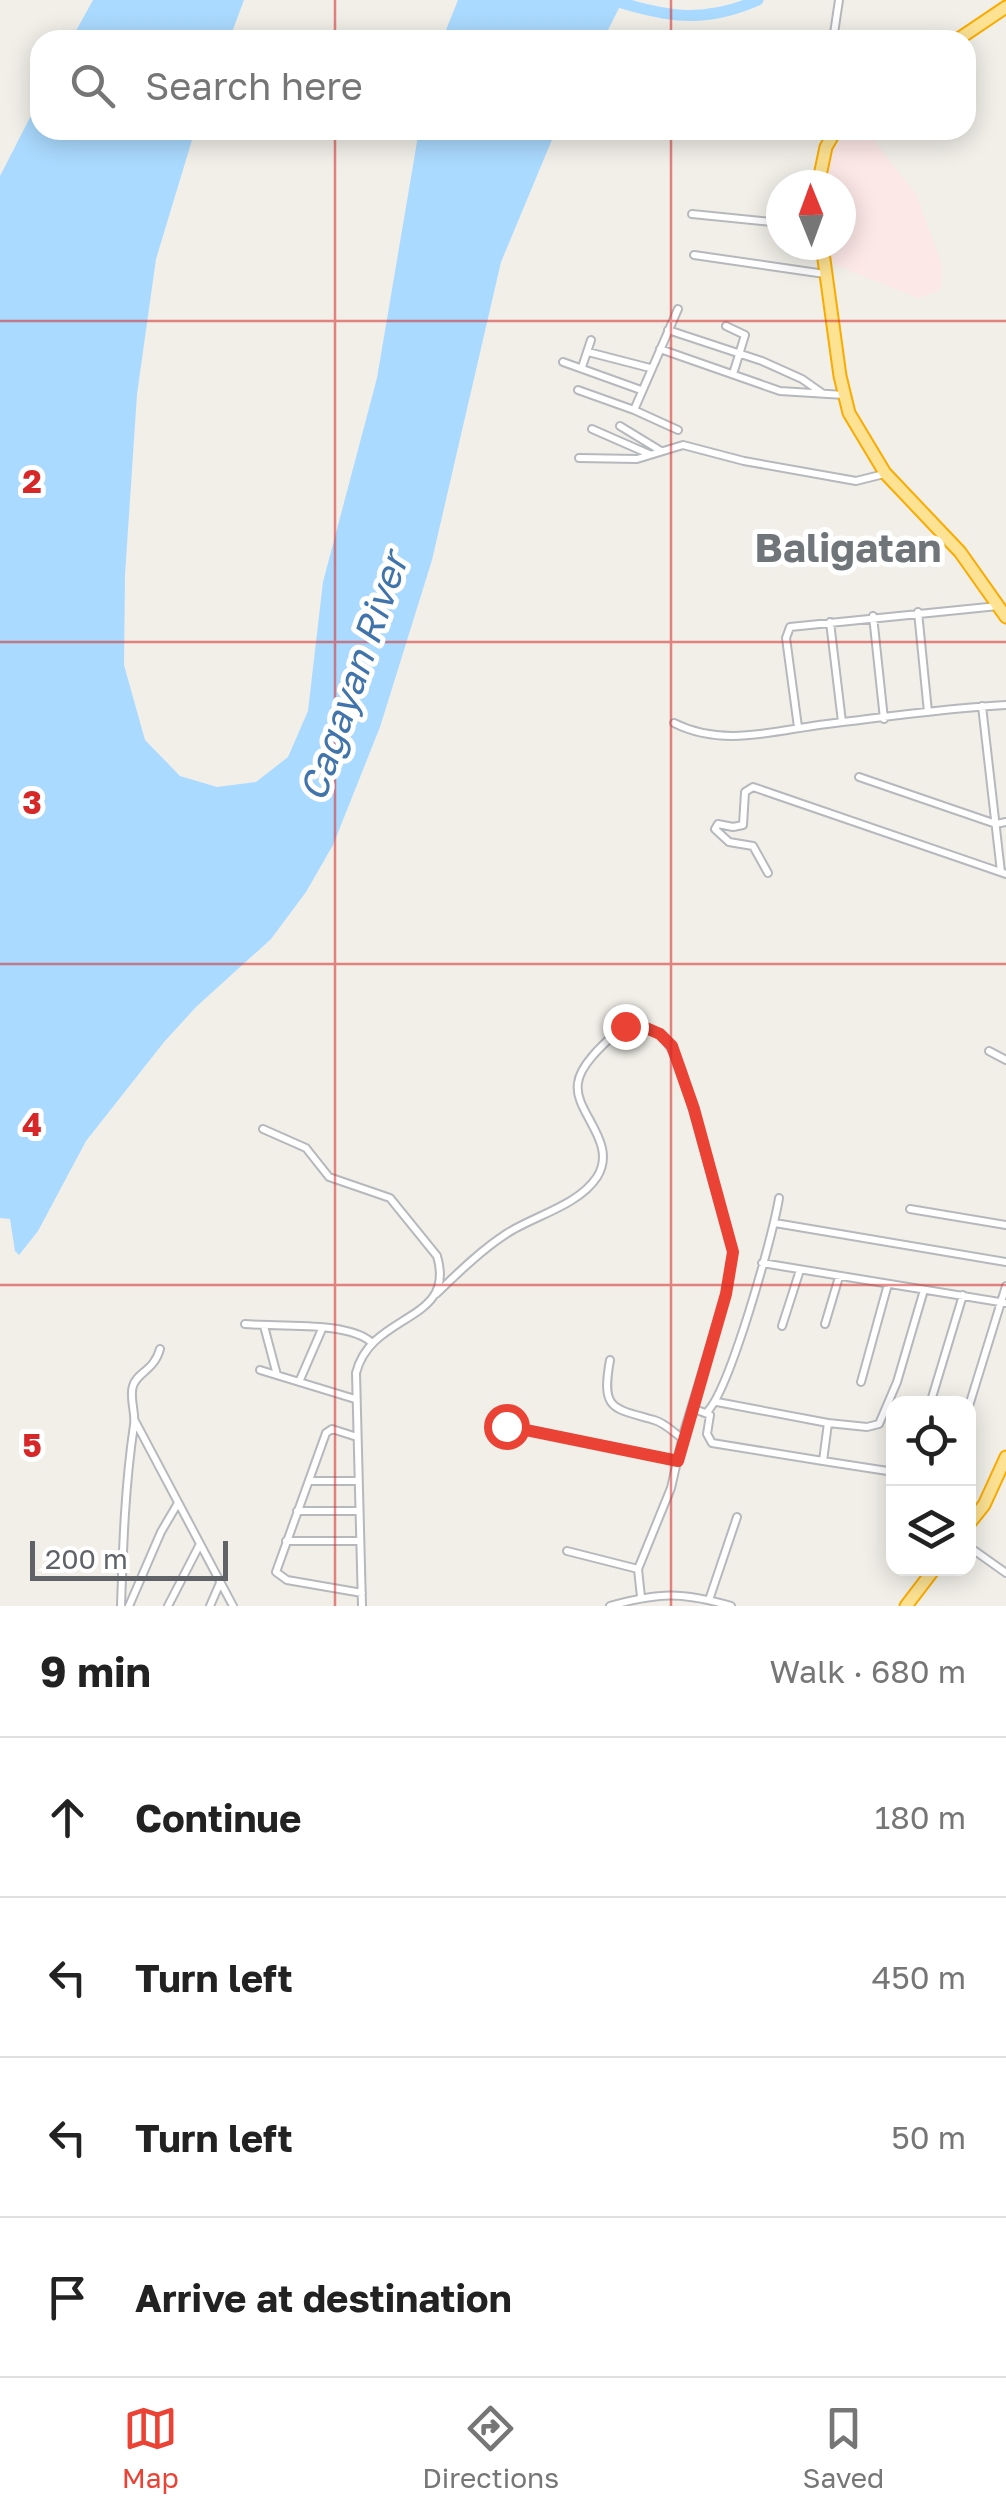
<!DOCTYPE html>
<html lang="en">
<head>
<meta charset="utf-8">
<style>
  :root { --surface:#fff; --page:#f2f2f2; --text:#222; --muted:#767676; --line:#e0e0e0; --accent:#ea4335 }
  body { margin:0; font-family:"Golos Text",sans-serif; background:var(--page); color:var(--text) }
  .controls { position:absolute; right:30px; bottom:30px; display:grid; overflow:hidden; border-radius:20px; box-shadow:0 5px 25px #0003 }
  .controls button { width:90px; height:90px; display:grid; place-items:center; padding:0; border:0; border-bottom:2px solid var(--line); background:var(--surface); color:var(--text); font:50px sans-serif }
  .compass { position:absolute; left:766px; top:170px; width:90px; height:90px; border-radius:50%; background:var(--surface); box-shadow:0 5px 25px #0003; rotate:359deg }
  .scale { position:absolute; left:30px; bottom:25px; width:198px; box-sizing:border-box; padding-left:10px; border:5px solid #5f6368; border-top:0; font-size:28px; line-height:35px; white-space:nowrap; color:#5f6368; -webkit-text-stroke:8px #fff; paint-order:stroke }
  .stop { position:absolute; width:30px; height:30px; margin:-22px; border:8px solid #ea4335; border-radius:50%; background:#fff }
  .stop.end { background:#ea4335; border-color:#fff; box-shadow:0 2px 10px #0008 }
  .list { margin:0; padding:0; list-style:none }
  h2 { display:flex; justify-content:space-between; align-items:center; height:130px; margin:0; padding:0 40px; font-size:42px }
  h2 small { font-size:32px; font-weight:400; color:var(--muted) }
  .list li { display:grid; grid-template-columns:65px 1fr auto; gap:30px; align-items:center; box-sizing:border-box; height:160px; padding:0 40px; border-top:2px solid var(--line) }
  .list b { display:block; font-size:38px; white-space:nowrap }
  .list em { font-size:32px; font-style:normal; color:var(--muted) }
  .icon { flex:none; width:55px; height:55px; fill:none; stroke:currentColor; stroke-width:2; stroke-linecap:round; stroke-linejoin:round }
  .map { position:relative; flex:none; width:1006px; height:1606px; overflow:hidden }
  .search { position:absolute; background:var(--surface); box-shadow:0 5px 25px #0003; left:30px; right:30px; top:30px; height:110px; display:flex; align-items:center; gap:25px; box-sizing:border-box; padding:0 35px; border-radius:30px; color:var(--muted); font-size:38px }
  .sheet { height:770px; background:var(--surface) }
  nav { display:flex; justify-content:space-around; align-items:center; box-sizing:border-box; height:140px; border-top:2px solid var(--line); background:var(--surface); font-size:28px; color:var(--muted) }
  nav a { display:grid; justify-items:center; gap:5px }
  nav .on { color:var(--accent) }
  .map>svg:first-child { display:block }
  .medical { fill:#fce8e6 }
  .water { fill:#aadaff }
  .lines { fill:none; stroke-linecap:round; stroke-linejoin:round }
  .river { stroke:#aadaff; stroke-width:11 }
  .street-casing { stroke:#b5b8bc; stroke-width:10 }
  .highway-casing { stroke:#f9ab00; stroke-width:15 }
  .street { stroke:#fff; stroke-width:6 }
  .highway { stroke:#fde293; stroke-width:11 }
  .route { stroke:#ea4335; stroke-width:12 }
  .grid { fill:none; stroke:#d62828; stroke-width:2.5; stroke-opacity:0.55 }
  .labels { text-anchor:middle; stroke-width:10; stroke-linejoin:round; paint-order:stroke }
  .water-label { font-size:38px; font-style:italic; fill:#4174aa; stroke:#fff }
  .quarter-label { font-size:40px; font-weight:bold; fill:#70757a; stroke:#fff }
  .grid-label { font-size:32px; text-anchor:middle; font-weight:bold; fill:#d62828; stroke:#fff; stroke-width:10; stroke-linejoin:round; paint-order:stroke }
</style>
</head>
<body>
<div class="map">
<svg width="1006" height="1606" viewBox="0 0 1006 1606">
  <rect width="100%" height="100%" fill="#f1efe8"/>
  <!-- medical -->
  <path class="medical" d="M847 130 867 131 917 196 942 266 941 290 918 298 833 264 829 245H841V185H824L829 156Z"/>
  <!-- water -->
  <path class="water" d="M93 0H244L229 40H71Z
    M458 0H623L603 40H442Z
    M40 98V130H195L156 259 137 394 125 575 124 665 145 740 180 776 217 787 256 782 288 757 308 711 323 582 377 378 419 130H556L501 262 432 560 380 727 333 845 306 892 271 939 196 1007 164 1042 86 1141 38 1231 19 1255 15 1251 10 1219 0 1218V176Z"/>
  <g class="lines">
    <!-- river -->
    <path class="river" d="M612 0C666 17 704 24 758 0"/>
    <!-- street casing -->
    <g class="street-casing">
      <path id="street" d="M833 40 839 0
        M692 214 781 223
        M694 255 825 274
        M726 326 745 335 733 374
        M668 330 762 361 802 379 822 393
        M660 349 780 391 844 395
        M588 352 650 368
        M563 362 641 390
        M582 367 591 340
        M578 390 634 410 678 430
        M634 410 678 309
        M620 426 661 451
        M592 429 649 454
        M579 458 637 459 683 445 744 461 856 481 884 474
        M918 612 928 712
        M873 616 884 719
        M830 622 842 722
        M982 706 1001 872
        M674 723C724 748 775 730 827 724 886 717 946 708 1006 705
        M798 727 786 638 790 627 998 606
        M859 777 996 824 1006 822
        M768 873 753 846 729 842 715 829 718 824 733 827 743 825 745 792 753 787 1006 874
        M989 1051 1006 1060
        M263 1129 306 1148 329 1177 390 1198 437 1256C457 1323 371 1312 356 1373L362 1606
        M910 1209 1006 1225
        M775 1223 1006 1262
        M762 1263 1006 1303
        M436 1294C458 1273 480 1251 506 1234 533 1216 578 1206 597 1177 619 1142 573 1112 578 1083 580 1064 607 1041 620 1029 656 1018 670 1042 682 1071L733 1252 726 1295 682 1438
        M245 1324C277 1327 348 1321 371 1342
        M825 1324 839 1277
        M264 1326 277 1375
        M782 1326 800 1270
        M610 1360C601 1410 612 1408 654 1420 665 1423 673 1432 682 1438L683 1435 671 1488 638 1569 641 1597
        M260 1370 355 1399
        M299 1382 322 1329
        M861 1382 888 1284
        M717 1402 828 1423
        M930 1404 963 1295
        M692 1408 710 1415 707 1434 712 1443 823 1461 828 1423 867 1427 879 1424 897 1382 924 1290
        M968 1409 1006 1286
        M707 1412C730 1389 773 1236 779 1198
        M135 1421 233 1606
        M507 1425 677 1461
        M357 1437 332 1429 326 1433 276 1572 287 1580 362 1593
        M823 1461 894 1472
        M309 1481H357
        M297 1511H357
        M286 1541H360
        M968 1546 1006 1573
        M567 1551 638 1569
        M709 1600 737 1517
        M121 1606C123 1545 125 1485 134 1425 136 1413 129 1397 133 1386 137 1372 154 1371 160 1349
        M129 1606 161 1532 178 1503
        M168 1606 200 1544
        M210 1606 220 1583
        M610 1606C659 1592 683 1592 731 1606"/>
    </g>
    <!-- highway casing -->
    <g class="highway-casing">
      <path id="highway" d="M957 40 1006 7
        M818 185 826 147 836 130
        M822 245 840 376 849 413 885 473 960 552 1006 617
        M968 1525 984 1505 1006 1457
        M906 1606 935 1568"/>
    </g>
    <!-- street -->
    <use href="#street" class="street"/>
    <!-- highway -->
    <use href="#highway" class="highway"/>
  </g>
  <g class="lines">
    <!-- route -->
    <path class="route" d="M506 1426 678 1461 726 1294 733 1252 694 1109 672 1046 660 1034 646 1028 625 1026"/>
  </g>
  <!-- grid -->
  <path class="grid" d="M335 0V40M671 0V40M335 130V1606M671 130V1606M0 321H1006M0 642H1006M0 964H1006M0 1285H1006"/>
  <g class="labels">
    <!-- water labels -->
    <g class="water-label">
      <text transform="translate(354 677) rotate(-71)" y="13">Cagayan River</text>
    </g>
    <!-- quarter labels -->
    <g class="quarter-label">
      <text x="848" y="562">Baligatan</text>
    </g>
  </g>
  <g class="grid-label">
    <text x="32" y="493">2</text>
    <text x="32" y="814">3</text>
    <text x="32" y="1136">4</text>
    <text x="32" y="1457">5</text>
  </g>
</svg>
<div class="controls">
<button><svg class="icon" aria-label="locate" viewBox="0 0 24 24"><circle cx="12" cy="12" r="6"/><path d="M12 2v4M12 18v4M2 12h4M18 12h4"/></svg></button>
<button><svg class="icon" aria-label="layers" viewBox="0 0 24 24"><path d="M12 4l9 5-9 5-9-5zM3 14l9 5 9-5"/></svg></button>
</div>
<svg class="compass" viewBox="-18 -18 36 36"><path d="M0-13l5 13h-10z" fill="#e53935"/><path d="M0 13l5-13h-10z" fill="#767676"/></svg>
<div class="scale">200 m</div>
<div class="stop" style="left:506px;top:1426px"></div>
<div class="stop end" style="left:625px;top:1026px"></div>
<div class="search"><svg class="icon" aria-label="search" viewBox="0 0 24 24"><circle cx="10" cy="10" r="6"/><path d="M15 15l6 6"/></svg>Search here</div>
</div>
<section class="sheet">
<h2>9 min<small>Walk · 680 m</small></h2>
<ul class="list">
<li><svg class="icon" aria-label="ahead" viewBox="0 0 24 24"><path d="M12 20V5M6 11l6-6 6 6"/></svg><div><b>Continue</b></div><em>180 m</em></li>
<li><svg class="icon" aria-label="left" viewBox="0 0 24 24"><path d="M17 20v-9H6M10 6l-5 5 5 5"/></svg><div><b>Turn left</b></div><em>450 m</em></li>
<li><svg class="icon" aria-label="left" viewBox="0 0 24 24"><path d="M17 20v-9H6M10 6l-5 5 5 5"/></svg><div><b>Turn left</b></div><em>50 m</em></li>
<li><svg class="icon" aria-label="arrive" viewBox="0 0 24 24"><path d="M6 21V4h12l-3 4 3 4H6"/></svg><div><b>Arrive at destination</b></div></li>
</ul>
</section>
<nav>
<a class="on"><svg class="icon" aria-label="map" viewBox="0 0 24 24"><path d="M3 6l6-2 6 2 6-2v14l-6 2-6-2-6 2zM9 4v14M15 6v14"/></svg>Map</a>
<a><svg class="icon" aria-label="directions" viewBox="0 0 24 24"><path d="M12 3l9 9-9 9-9-9zM9 14v-3h6M13 9l2 2-2 2"/></svg>Directions</a>
<a><svg class="icon" aria-label="saved" viewBox="0 0 24 24"><path d="M7 4h10v16l-5-4-5 4z"/></svg>Saved</a>
</nav>
</body>
</html>
